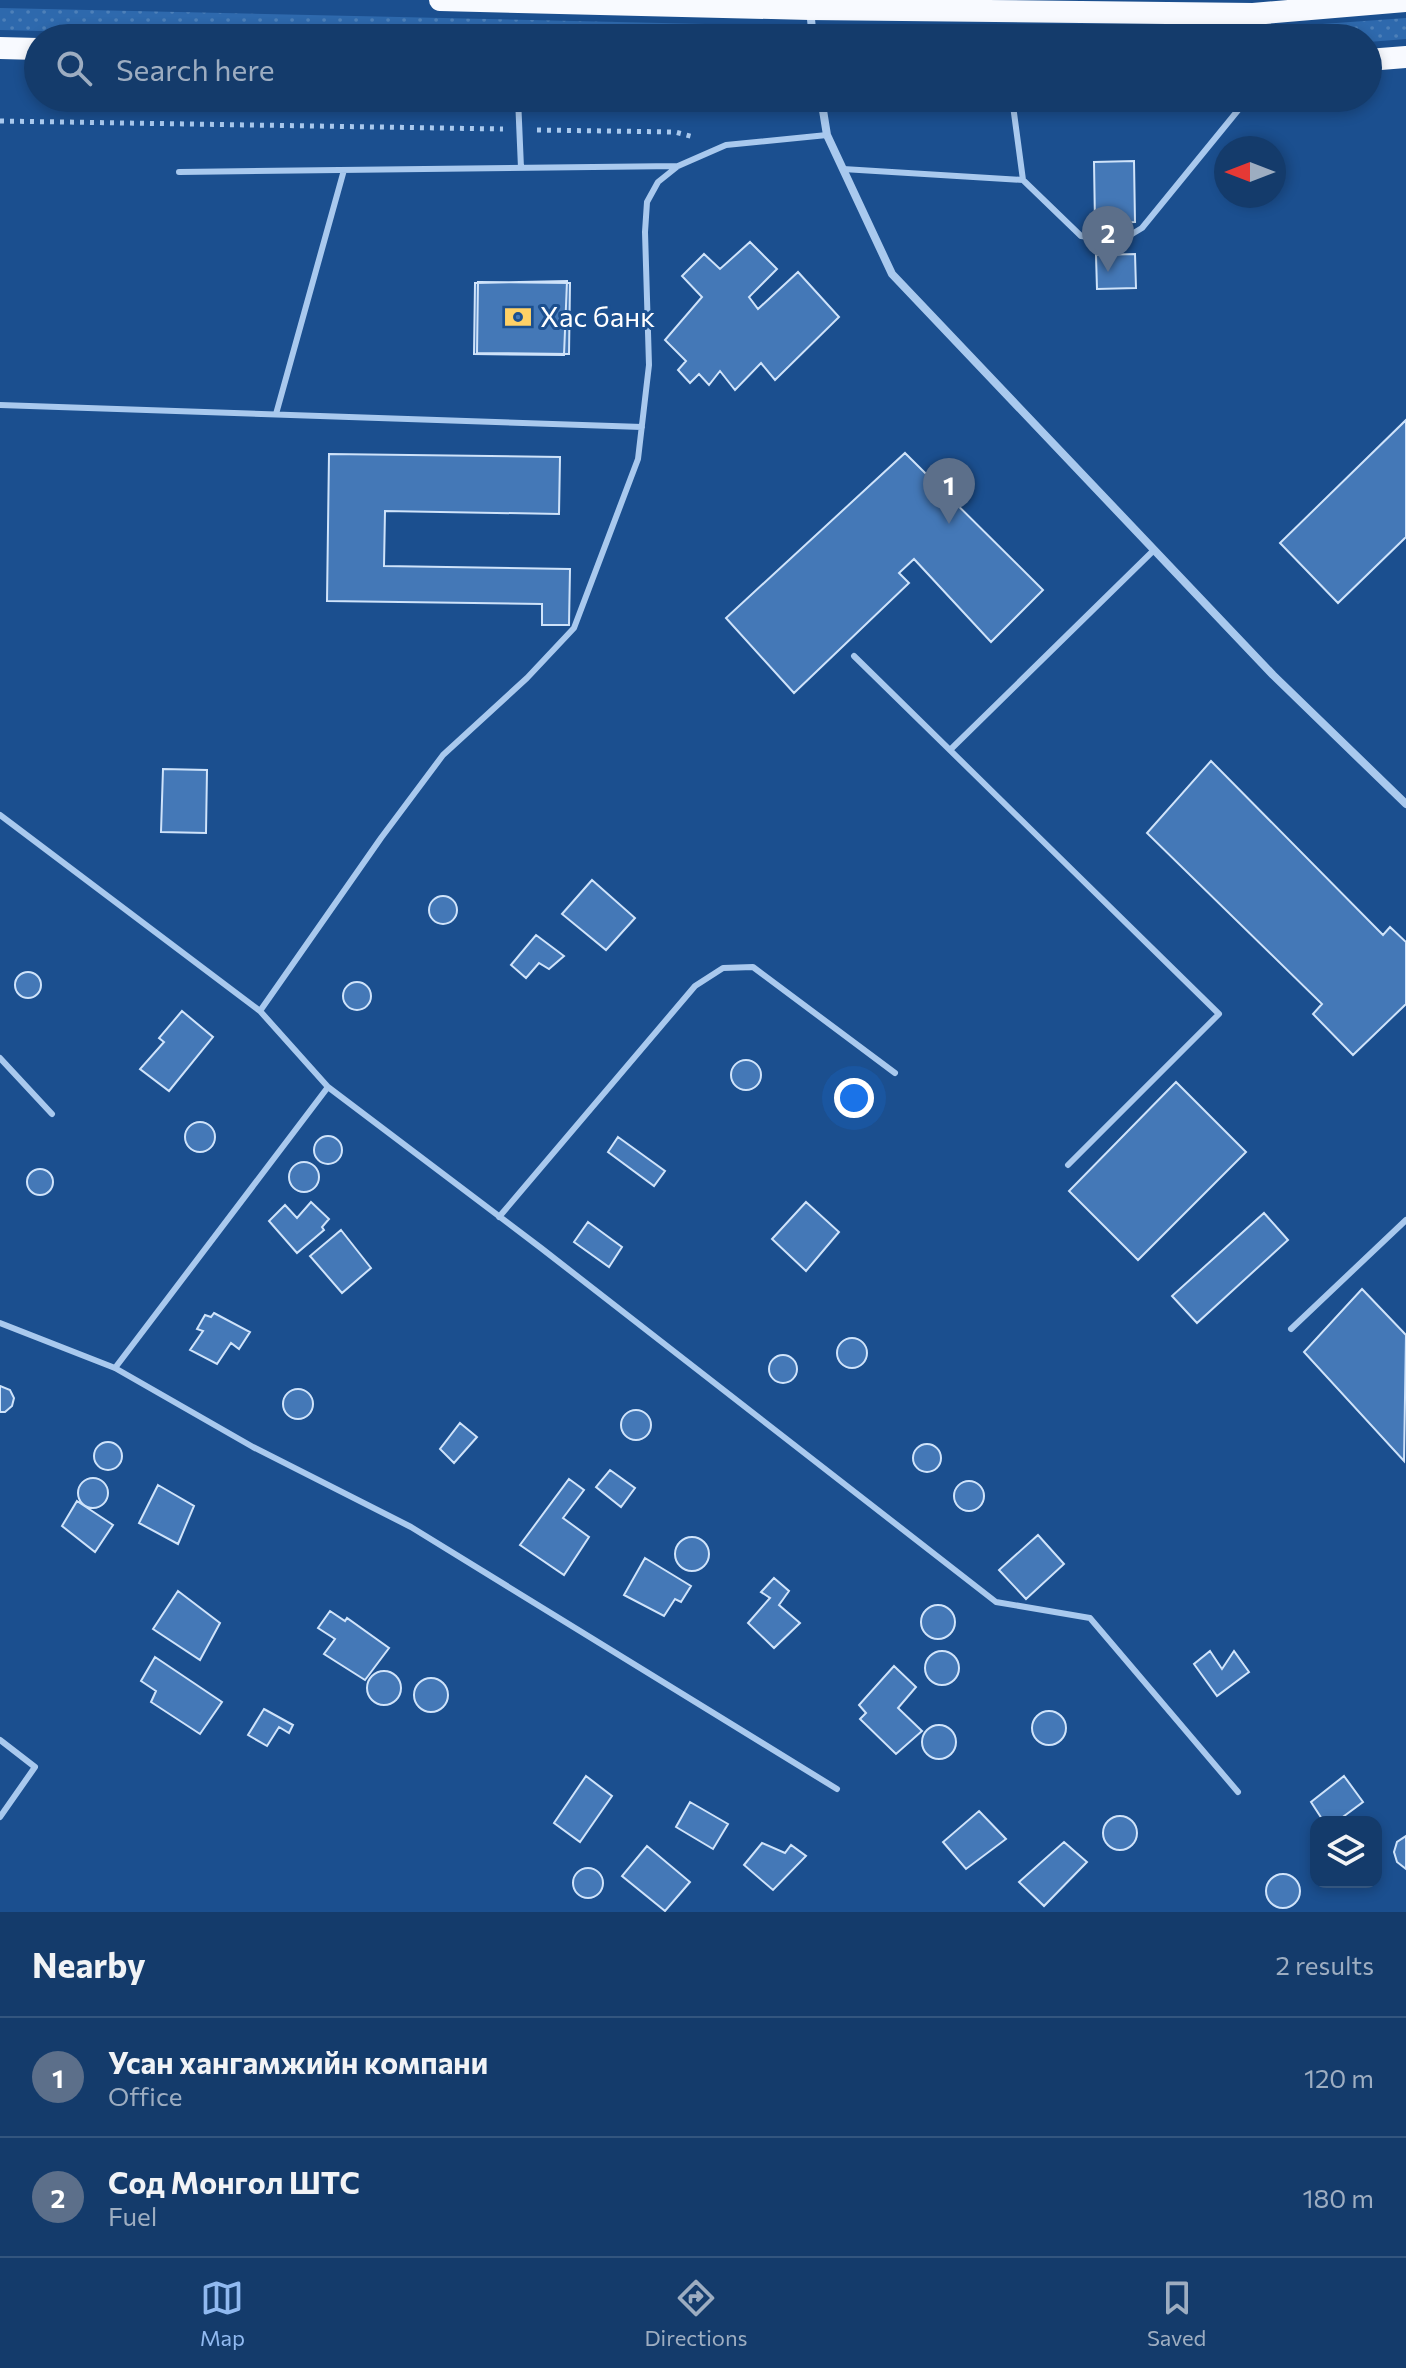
<!DOCTYPE html>
<html lang="en">
<head>
<meta charset="utf-8">
<style>
  :root { --surface:#143b6b; --page:#1d4271; --text:#f1f3f6; --muted:#9dadc1; --line:#33557e; --accent:#90b9f0 }
  body { margin:0; font-family:Commissioner,sans-serif; background:var(--page); color:var(--text) }
  .controls { position:absolute; right:24px; bottom:24px; display:grid; overflow:hidden; border-radius:16px; box-shadow:0 4px 12px #0003 }
  .controls button { width:72px; height:72px; display:grid; place-items:center; padding:0; border:0; border-bottom:2px solid var(--line); background:var(--surface); color:var(--text); font:40px sans-serif }
  .compass { position:absolute; left:1214px; top:136px; width:72px; height:72px; border-radius:50%; background:var(--surface); box-shadow:0 4px 12px #0003; rotate:270deg }
  .you { position:absolute; left:854px; top:1098px; width:28px; height:28px; margin:-20px; border:6px solid #fff; border-radius:50%; background:#1a73e8; box-shadow:0 0 0 12px #1a73e833 }
  .badge { display:grid; place-items:center; width:52px; height:52px; border-radius:50%; background:var(--accent); color:#fff; font-size:26px; font-weight:700 }
  .pin { position:absolute; translate:-50% -66px; filter:drop-shadow(0 2px 4px #0008) }
  .pin::after { content:''; position:absolute; top:42px; width:28px; height:24px; background:inherit; clip-path:polygon(0 0,100% 0,50% 100%) }
  .list { margin:0; padding:0; list-style:none }
  h2 { display:flex; justify-content:space-between; align-items:center; height:104px; margin:0; padding:0 32px; font-size:34px }
  h2 small { font-size:26px; font-weight:400; color:var(--muted) }
  .list li { display:grid; grid-template-columns:52px 1fr auto; gap:24px; align-items:center; box-sizing:border-box; height:120px; padding:0 32px; border-top:2px solid var(--line) }
  .list b { display:block; font-size:30px; white-space:nowrap }
  .list p { margin:0; font-size:26px; white-space:nowrap; color:var(--muted) }
  .list em { font-size:26px; font-style:normal; color:var(--muted) }
  .icon { flex:none; width:44px; height:44px; fill:none; stroke:currentColor; stroke-width:2; stroke-linecap:round; stroke-linejoin:round }
  .map { position:relative; flex:none; width:1406px; height:1912px; overflow:hidden }
  .search { position:absolute; background:var(--surface); box-shadow:0 4px 12px #0003; left:24px; right:24px; top:24px; height:88px; display:flex; align-items:center; gap:20px; box-sizing:border-box; padding:0 28px; border-radius:44px; color:var(--muted); font-size:30px }
  .sheet { height:344px; background:var(--surface) }
  nav { display:flex; justify-content:space-around; align-items:center; box-sizing:border-box; height:112px; border-top:2px solid var(--line); background:var(--surface); font-size:22px; color:var(--muted) }
  nav a { display:grid; justify-items:center; gap:4px }
  nav .on { color:var(--accent) }
  .map>svg:first-child { display:block }
  .grass { fill:url(#grass-dots) }
  .building { fill:#4478b7; stroke:#cfe3fa; stroke-width:2 }
  .lines { fill:none; stroke-linecap:round; stroke-linejoin:round }
  .path { stroke:#a9c9ee; stroke-width:5; stroke-dasharray:4 6; stroke-linecap:butt }
  .service { stroke:#a9c9ee; stroke-width:6 }
  .minor { stroke:#a9c9ee; stroke-width:8 }
  .trunk { stroke:#f8faff; stroke-width:22 }
  .labels { text-anchor:middle; stroke-width:6; stroke-linejoin:round; paint-order:stroke }
  .poi-label { font-size:28px; fill:#fff; stroke:#1b4f8f; text-anchor:start }
</style>
</head>
<body>
<div class="map">
<svg width="1406" height="1912" viewBox="0 0 1406 1912">
  <defs>
    <pattern id="grass-dots" width="8" height="8" patternUnits="userSpaceOnUse" patternTransform="scale(2)"><rect width="8" height="8" fill="#2e69ad"/><path d="M2 2h.1M6 6h.1" fill="none" stroke="#4d80b9" stroke-width="1.8" stroke-linecap="round"/></pattern>
  </defs>
  <rect width="100%" height="100%" fill="#1b4f8f"/>
  <!-- grass -->
  <path class="grass" d="M0 8 749 25V38H328L0 30Z
    M1406 18V39L1368 42V38H882V26L1254 29Z"/>
  <!-- building -->
  <path class="building" d="M1134 161 1135 222 1095 223 1094 162Z
    M750 242 777 269 749 297 758 309 798 272 839 317 775 380 761 363 735 390 720 371 709 385 699 374 690 383 678 370 686 361 665 340 702 297 682 276 704 254 720 269Z
    M1135 254 1136 288 1097 289 1096 255Z
    M567 281 564 355 474 354 475 283Z
    M478 282 570 283 569 354 477 353Z
    M1406 420V537L1338 603 1280 543Z
    M905 453 1043 590 991 642 914 559 899 573 909 583 794 693 726 618Z
    M329 454 560 457 559 514 385 511 384 566 570 569 569 625H542V604L327 601Z
    M1211 761 1383 935 1390 927 1406 942V1004L1353 1055 1313 1014 1322 1004 1147 833Z
    M163 769 207 770 206 833 161 832Z
    M592 880 635 918 606 950 562 914Z
    M429 910a14 14 0 1 1 28 0a14 14 0 1 1-28 0Z
    M536 935 564 956 549 969 539 963 526 978 511 965Z
    M15 985a13 13 0 1 1 26 0a13 13 0 1 1-26 0Z
    M343 996a14 14 0 1 1 28 0a14 14 0 1 1-28 0Z
    M182 1011 213 1037 169 1091 140 1069 164 1042 159 1038Z
    M731 1075a15 15 0 1 1 30 0a15 15 0 1 1-30 0Z
    M1176 1082 1246 1152 1138 1260 1069 1191Z
    M185 1137a15 15 0 1 1 30 0a15 15 0 1 1-30 0Z
    M314 1150a14 14 0 1 1 28 0a14 14 0 1 1-28 0Z
    M618 1137 665 1171 654 1186 608 1152Z
    M289 1177a15 15 0 1 1 30 0a15 15 0 1 1-30 0Z
    M27 1182a13 13 0 1 1 26 0a13 13 0 1 1-26 0Z
    M311 1202 329 1219 322 1227 324 1230 297 1253 269 1221 285 1205 297 1218Z
    M806 1202 839 1232 806 1271 772 1239Z
    M1264 1213 1288 1240 1197 1323 1172 1296Z
    M588 1222 622 1247 609 1267 574 1242Z
    M341 1230 371 1268 342 1293 310 1256Z
    M1362 1289 1406 1335 1404 1461 1304 1352Z
    M214 1313 250 1332 239 1349 231 1343 217 1364 190 1350 203 1331 197 1329 205 1315 211 1317Z
    M837 1353a15 15 0 1 1 30 0a15 15 0 1 1-30 0Z
    M769 1369a14 14 0 1 1 28 0a14 14 0 1 1-28 0Z
    M0 1386 10 1390 14 1398 12 1406 5 1412H0Z
    M283 1404a15 15 0 1 1 30 0a15 15 0 1 1-30 0Z
    M621 1425a15 15 0 1 1 30 0a15 15 0 1 1-30 0Z
    M460 1423 477 1437 454 1463 440 1449Z
    M94 1456a14 14 0 1 1 28 0a14 14 0 1 1-28 0Z
    M913 1458a14 14 0 1 1 28 0a14 14 0 1 1-28 0Z
    M610 1470 635 1488 621 1507 596 1487Z
    M78 1493a15 15 0 1 1 30 0a15 15 0 1 1-30 0Z
    M569 1479 584 1490 563 1518 589 1537 564 1575 520 1545Z
    M954 1496a15 15 0 1 1 30 0a15 15 0 1 1-30 0Z
    M158 1485 194 1506 178 1544 139 1523Z
    M77 1501 113 1525 95 1552 62 1526Z
    M1038 1535 1064 1564 1026 1599 999 1570Z
    M675 1554a17 17 0 1 1 34 0a17 17 0 1 1-34 0Z
    M645 1558 691 1586 681 1602 675 1599 664 1616 624 1595Z
    M774 1578 789 1591 779 1605 800 1623 774 1648 748 1623 770 1598 761 1592Z
    M178 1591 220 1623 200 1660 153 1629Z
    M921 1622a17 17 0 1 1 34 0a17 17 0 1 1-34 0Z
    M330 1611 345 1621 347 1618 389 1648 365 1680 324 1654 335 1639 318 1628Z
    M1210 1651 1222 1669 1234 1651 1249 1672 1217 1696 1194 1664Z
    M925 1668a17 17 0 1 1 34 0a17 17 0 1 1-34 0Z
    M155 1657 222 1702 200 1734 151 1702 156 1691 141 1681Z
    M894 1666 916 1687 898 1708 922 1731 896 1754 860 1719 866 1713 859 1705Z
    M367 1688a17 17 0 1 1 34 0a17 17 0 1 1-34 0Z
    M414 1695a17 17 0 1 1 34 0a17 17 0 1 1-34 0Z
    M264 1709 293 1725 289 1733 279 1727 267 1746 248 1735Z
    M1032 1728a17 17 0 1 1 34 0a17 17 0 1 1-34 0Z
    M922 1742a17 17 0 1 1 34 0a17 17 0 1 1-34 0Z
    M586 1776 612 1796 580 1842 554 1823Z
    M1344 1776 1363 1802 1336 1822H1324L1311 1802Z
    M690 1802 728 1824 713 1849 676 1827Z
    M979 1811 1006 1839 966 1869 943 1842Z
    M1103 1833a17 17 0 1 1 34 0a17 17 0 1 1-34 0Z
    M1406 1836V1869L1397 1862 1394 1852 1397 1842Z
    M1064 1842 1087 1862 1044 1906 1019 1882Z
    M762 1843 785 1853 791 1845 806 1856 773 1890 744 1865Z
    M647 1846 690 1882 665 1911 622 1876Z
    M573 1883a15 15 0 1 1 30 0a15 15 0 1 1-30 0Z
    M1266 1891a17 17 0 1 1 34 0a17 17 0 1 1-34 0Z"/>
  <g class="lines">
    <!-- path -->
    <path class="path" d="M0 121 503 129
      M537 130 675 132 694 137"/>
    <!-- service -->
    <path class="service" d="M518 98 521 168
      M1012 98 1023 180
      M843 169 1023 180 1081 236 1109 240 1127 237 1142 228 1248 98
      M179 172 678 166
      M0 405 642 427
      M276 414 344 170
      M854 656 1219 1014 1068 1165
      M950 750 1154 550
      M0 815 260 1011 328 1087 541 1248 996 1602 1090 1618 1238 1792
      M260 1011 381 838 443 755 527 678 574 628 638 459 649 365 645 232 647 202 658 182 678 166 726 145 827 135
      M0 1058 52 1114
      M499 1217 695 986 723 968 753 967 895 1073
      M0 1323 115 1368 253 1447 411 1527 837 1789
      M1291 1329 1406 1220
      M115 1368 328 1087
      M0 1740 35 1767 0 1817"/>
    <!-- minor -->
    <path class="minor" d="M810 10 813 38
      M821 98 827 135 892 274 1273 675 1406 804"/>
    <!-- trunk -->
    <path class="trunk" d="M440 0 810 9 1253 14 1406 1
      M0 48 38 49
      M1368 60 1406 57"/>
  </g>
  <!-- icons -->
  <defs>
    <g id="bank-bare" transform="scale(2.16)"><path d="M-6-4H6V4H-6ZM0-2.3a2.3 2.3 0 1 0 0 4.6a2.3 2.3 0 1 0 0-4.6Z" fill="#ffd166" stroke="#1b4f8f" stroke-width="2.5" paint-order="stroke"/></g>
  </defs>
  <g fill-rule="evenodd">
    <use href="#bank-bare" x="518" y="317"/>
  </g>
  <g class="labels">
    <!-- poi labels -->
    <g class="poi-label">
      <text x="540" y="327">Хас банк</text>
    </g>
  </g>
</svg>
<div class="controls">
<button><svg class="icon" aria-label="layers" viewBox="0 0 24 24"><path d="M12 4l9 5-9 5-9-5zM3 14l9 5 9-5"/></svg></button>
</div>
<svg class="compass" viewBox="-18 -18 36 36"><path d="M0-13l5 13h-10z" fill="#e53935"/><path d="M0 13l5-13h-10z" fill="#9dadc1"/></svg>
<div class="you"></div>
<div class="pin badge" style="left:949px;top:524px;background:#5c6f8a">1</div>
<div class="pin badge" style="left:1108px;top:272px;background:#5c6f8a">2</div>
<div class="search"><svg class="icon" aria-label="search" viewBox="0 0 24 24"><circle cx="10" cy="10" r="6"/><path d="M15 15l6 6"/></svg>Search here</div>
</div>
<section class="sheet">
<h2>Nearby<small>2 results</small></h2>
<ul class="list">
<li><span class="badge" style="background:#5c6f8a">1</span><div><b>Усан хангамжийн компани</b><p>Office</p></div><em>120 m</em></li>
<li><span class="badge" style="background:#5c6f8a">2</span><div><b>Сод Монгол ШТС</b><p>Fuel</p></div><em>180 m</em></li>
</ul>
</section>
<nav>
<a class="on"><svg class="icon" aria-label="map" viewBox="0 0 24 24"><path d="M3 6l6-2 6 2 6-2v14l-6 2-6-2-6 2zM9 4v14M15 6v14"/></svg>Map</a>
<a><svg class="icon" aria-label="directions" viewBox="0 0 24 24"><path d="M12 3l9 9-9 9-9-9zM9 14v-3h6M13 9l2 2-2 2"/></svg>Directions</a>
<a><svg class="icon" aria-label="saved" viewBox="0 0 24 24"><path d="M7 4h10v16l-5-4-5 4z"/></svg>Saved</a>
</nav>
</body>
</html>
